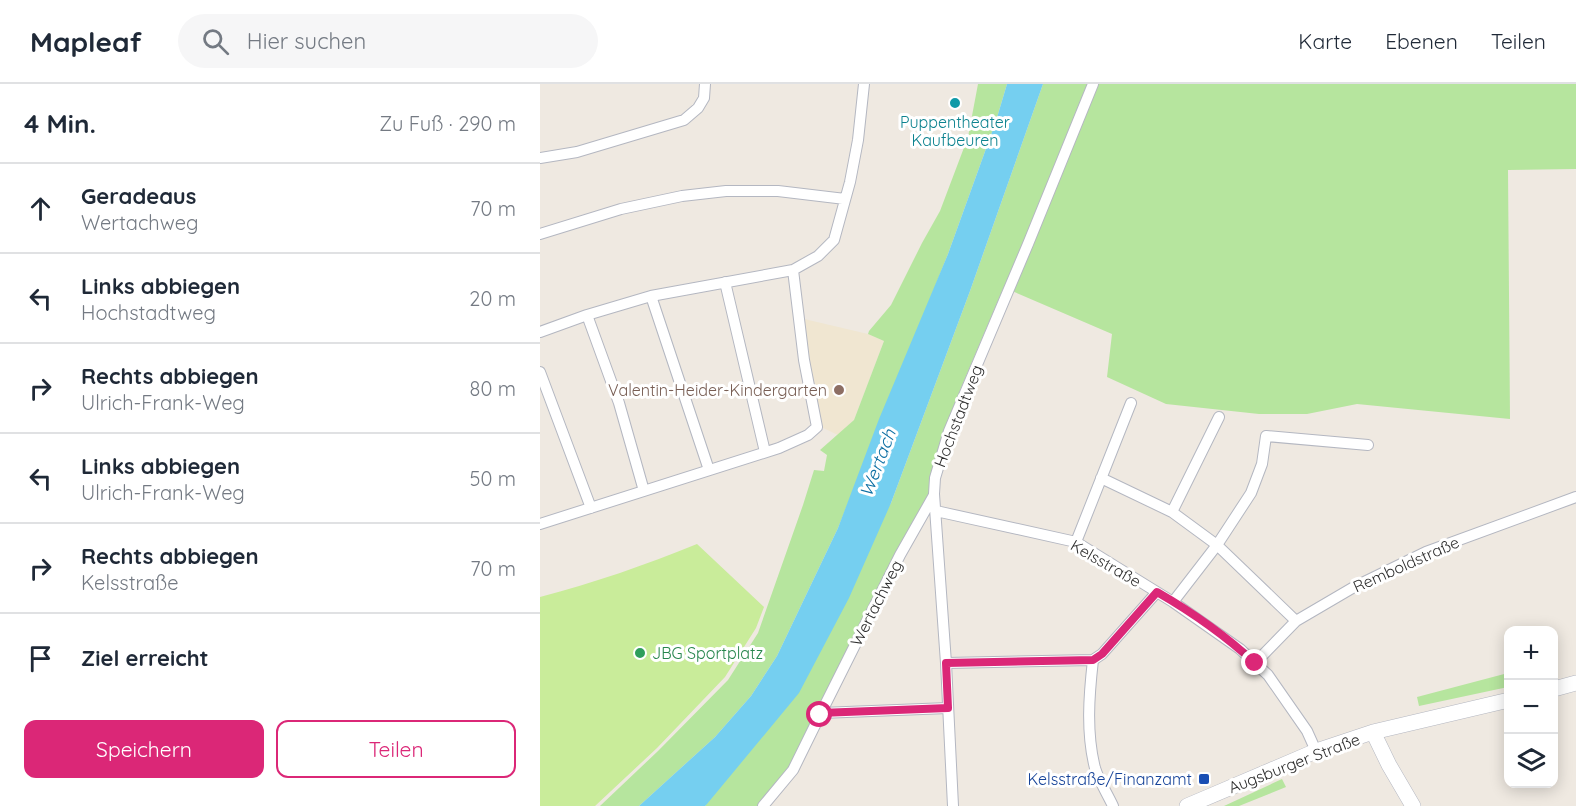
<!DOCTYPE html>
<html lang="de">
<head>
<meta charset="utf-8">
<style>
  :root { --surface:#fff; --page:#f6f6f7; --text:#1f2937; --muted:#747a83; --line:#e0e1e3; --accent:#db2777 }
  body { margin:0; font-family:Quicksand,sans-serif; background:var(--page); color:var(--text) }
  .controls { position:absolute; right:18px; bottom:18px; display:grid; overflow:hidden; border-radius:12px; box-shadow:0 3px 15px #0003 }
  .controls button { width:54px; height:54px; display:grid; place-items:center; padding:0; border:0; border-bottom:2px solid var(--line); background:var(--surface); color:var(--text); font:30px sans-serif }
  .stop { position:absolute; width:18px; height:18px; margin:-14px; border:4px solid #db2777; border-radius:50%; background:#fff }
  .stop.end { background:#db2777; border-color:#fff; box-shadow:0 2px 6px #0008 }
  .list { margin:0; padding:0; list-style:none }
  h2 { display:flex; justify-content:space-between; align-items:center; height:78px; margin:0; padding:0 24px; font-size:26px }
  h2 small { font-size:20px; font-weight:400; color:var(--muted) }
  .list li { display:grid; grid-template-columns:39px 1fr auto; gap:18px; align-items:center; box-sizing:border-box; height:90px; padding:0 24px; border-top:2px solid var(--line) }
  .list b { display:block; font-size:22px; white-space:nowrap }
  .list p { margin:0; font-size:20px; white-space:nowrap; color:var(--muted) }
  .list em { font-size:20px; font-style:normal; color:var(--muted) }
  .actions { display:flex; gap:12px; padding:18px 24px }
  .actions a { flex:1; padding:14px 0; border:2px solid var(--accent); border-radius:12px; text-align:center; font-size:21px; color:var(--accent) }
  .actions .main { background:var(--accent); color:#fff }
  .icon { flex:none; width:33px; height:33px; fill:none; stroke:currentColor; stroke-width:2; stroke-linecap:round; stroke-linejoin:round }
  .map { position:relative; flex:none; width:1036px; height:722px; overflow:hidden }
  header { display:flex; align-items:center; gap:36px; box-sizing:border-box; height:84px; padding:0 30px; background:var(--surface); border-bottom:2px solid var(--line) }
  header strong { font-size:28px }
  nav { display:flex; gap:33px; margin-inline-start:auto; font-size:21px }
  .search { width:420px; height:54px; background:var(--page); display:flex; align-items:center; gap:15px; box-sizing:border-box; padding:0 21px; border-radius:33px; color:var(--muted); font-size:22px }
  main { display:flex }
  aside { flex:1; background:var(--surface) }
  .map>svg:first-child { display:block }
  .education { fill:#f0e6d1 }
  .green { fill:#b6e59e }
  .pitch { fill:#c9ec9a }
  .water { fill:#75cff0 }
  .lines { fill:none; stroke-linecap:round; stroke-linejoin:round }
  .minor-casing { stroke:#b4b7c1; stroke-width:12 }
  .secondary-casing { stroke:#b4b7c1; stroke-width:16 }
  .minor { stroke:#fff; stroke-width:10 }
  .secondary { stroke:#fff; stroke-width:15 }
  .route { stroke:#db2777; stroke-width:8 }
  .culture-dot { fill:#0f9aa8; stroke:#fff; stroke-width:2 }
  .education-dot { fill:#8d6e63; stroke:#fff; stroke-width:2 }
  .leisure-dot { fill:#2e9e5b; stroke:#fff; stroke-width:2 }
  .transit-dot { fill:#1a4fb4; stroke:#fff; stroke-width:2 }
  .labels { text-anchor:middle; stroke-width:6; stroke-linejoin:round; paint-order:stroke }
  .culture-label { font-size:16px; fill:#0d838f; stroke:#fff }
  .education-label { font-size:16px; fill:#785e54; stroke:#fff; text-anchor:end }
  .street-label { font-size:16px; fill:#2e2e2e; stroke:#fff }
  .leisure-label { font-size:16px; fill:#27864d; stroke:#fff; text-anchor:start }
  .transit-label { font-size:16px; fill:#164399; stroke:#fff; text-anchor:end }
  .water-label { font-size:18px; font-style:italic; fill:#0d6fa3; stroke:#fff }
</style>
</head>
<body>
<header>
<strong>Mapleaf</strong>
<div class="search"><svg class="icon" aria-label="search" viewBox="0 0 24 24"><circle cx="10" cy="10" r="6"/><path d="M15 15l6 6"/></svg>Hier suchen</div>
<nav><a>Karte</a><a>Ebenen</a><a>Teilen</a></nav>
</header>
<main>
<aside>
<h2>4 Min.<small>Zu Fuß · 290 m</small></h2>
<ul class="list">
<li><svg class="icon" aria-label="ahead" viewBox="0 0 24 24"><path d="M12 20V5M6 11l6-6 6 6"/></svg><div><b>Geradeaus</b><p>Wertachweg</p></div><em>70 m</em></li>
<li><svg class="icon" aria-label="left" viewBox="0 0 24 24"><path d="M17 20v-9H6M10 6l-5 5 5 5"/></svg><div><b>Links abbiegen</b><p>Hochstadtweg</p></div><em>20 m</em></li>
<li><svg class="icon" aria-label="right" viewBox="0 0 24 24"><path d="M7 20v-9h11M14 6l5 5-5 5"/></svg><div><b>Rechts abbiegen</b><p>Ulrich-Frank-Weg</p></div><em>80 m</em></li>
<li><svg class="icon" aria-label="left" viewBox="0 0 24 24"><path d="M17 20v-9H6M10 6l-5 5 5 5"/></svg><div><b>Links abbiegen</b><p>Ulrich-Frank-Weg</p></div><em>50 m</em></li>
<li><svg class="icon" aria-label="right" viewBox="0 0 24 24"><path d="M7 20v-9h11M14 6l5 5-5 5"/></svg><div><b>Rechts abbiegen</b><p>Kelsstraße</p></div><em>70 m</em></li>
<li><svg class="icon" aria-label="arrive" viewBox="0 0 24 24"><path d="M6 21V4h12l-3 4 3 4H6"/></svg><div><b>Ziel erreicht</b></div></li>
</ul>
<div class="actions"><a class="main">Speichern</a><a>Teilen</a></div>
</aside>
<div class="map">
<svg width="1036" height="722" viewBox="0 0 1036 722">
  <rect width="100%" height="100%" fill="#efe9e1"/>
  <!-- education -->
  <path class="education" d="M260 234 328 250 344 257 314 336 298 351 279 342Z"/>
  <!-- green -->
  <path class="green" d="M438 0H467L456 37 408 170 298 444 237 572 211 612 175 653 99 722H60L118 667 188 596 218 549 263 421 274 386 284 387 287 371 280 366 314 336 344 257 328 250 329 247 351 221 382 159 400 127 428 53Z
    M503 0H549L483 161 463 205 421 304 404 347 391 411 251 685 219 722H165L351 419 430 207Z
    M556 0H1036V85L968 86 970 335 817 320 767 330H719L626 320 567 293 572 250 472 207Z
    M968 589V603L879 622 877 613Z
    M742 695 746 703 699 722H684Z"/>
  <!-- pitch -->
  <path class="pitch" d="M157 460 224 523 216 544 185 593 117 664 55 722H0V513C54 499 105 481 157 460Z"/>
  <!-- water -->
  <path class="water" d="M467 0H503L430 207 351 419 309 514 259 609 167 720 165 722H99L175 653 211 612 237 572 298 444 339 335 408 170 456 37Z"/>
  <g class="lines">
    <!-- minor casing -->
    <g class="minor-casing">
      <path id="minor" d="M0 74 37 68 144 36 158 24 164 14 165 0
        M0 150 81 125 142 112 186 107H238L305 115
        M185 198 225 368
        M111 212 169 386
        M47 231 79 319 104 407
        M0 248 47 231 111 212 253 186 278 172 294 156 310 98 318 56 324 0
        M0 288 51 424
        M561 394 632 428 677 461 756 537
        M396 427 536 458 633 518 700 565 728 591 767 647 776 667
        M632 428 679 333
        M0 440 239 364 268 351 277 343 264 276 253 186
        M536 458 591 319
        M633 518 677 461 711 409 722 380 726 352 828 361
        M553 576C549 611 546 649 555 684 559 697 567 709 573 722
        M406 579 553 576 562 570 617 508
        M715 579 756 537 814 503 886 468 1036 413
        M281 629 408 624
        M223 722 253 686 281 629 360 471 394 411
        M413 722 406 579 394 410 395 394 409 347 488 160 553 0"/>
    </g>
    <!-- secondary casing -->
    <g class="secondary-casing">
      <path id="secondary" d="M1014 605 1036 599
        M833 648 849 681 873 722
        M647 722 776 667 833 648 969 616"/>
    </g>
    <!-- minor -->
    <use href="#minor" class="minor"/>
    <!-- secondary -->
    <use href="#secondary" class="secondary"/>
  </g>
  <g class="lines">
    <!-- route -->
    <path class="route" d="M280 631V629L408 624 406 579 553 576 562 570 617 508C650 527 687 553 715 579"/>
  </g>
  <!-- markers -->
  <circle class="culture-dot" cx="415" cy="19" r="6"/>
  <circle class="education-dot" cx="299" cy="306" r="6"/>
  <circle class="leisure-dot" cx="100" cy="569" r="6"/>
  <rect class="transit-dot" x="658" y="689" width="12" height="12" rx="3"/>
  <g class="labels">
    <!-- culture labels -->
    <g class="culture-label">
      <text x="415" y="44">Puppentheater<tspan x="415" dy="18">Kaufbeuren</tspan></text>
    </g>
    <!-- education labels -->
    <g class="education-label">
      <text x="287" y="312">Valentin-Heider-Kindergarten</text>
    </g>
    <!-- street labels -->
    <g class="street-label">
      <text transform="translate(418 332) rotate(-69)" y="6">Hochstadtweg</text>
      <text transform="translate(566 479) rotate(30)" y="6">Kelsstraße</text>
      <text transform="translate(866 480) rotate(-24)" y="6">Remboldstraße</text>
      <text transform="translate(336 519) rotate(-63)" y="6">Wertachweg</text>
      <text transform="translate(754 679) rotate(-21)" y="6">Augsburger Straße</text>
    </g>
    <!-- leisure labels -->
    <g class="leisure-label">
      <text x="112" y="575">JBG Sportplatz</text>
    </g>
    <!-- transit labels -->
    <g class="transit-label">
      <text x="652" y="701">Kelsstraße/Finanzamt</text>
    </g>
    <!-- water labels -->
    <g class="water-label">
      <text transform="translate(338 379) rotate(-69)" y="6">Wertach</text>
    </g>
  </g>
</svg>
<div class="controls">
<button>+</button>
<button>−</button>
<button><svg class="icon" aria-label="layers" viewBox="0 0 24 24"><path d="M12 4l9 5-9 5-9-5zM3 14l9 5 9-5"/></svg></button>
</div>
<div class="stop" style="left:280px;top:631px"></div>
<div class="stop end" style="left:715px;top:579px"></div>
</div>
</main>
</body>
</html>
